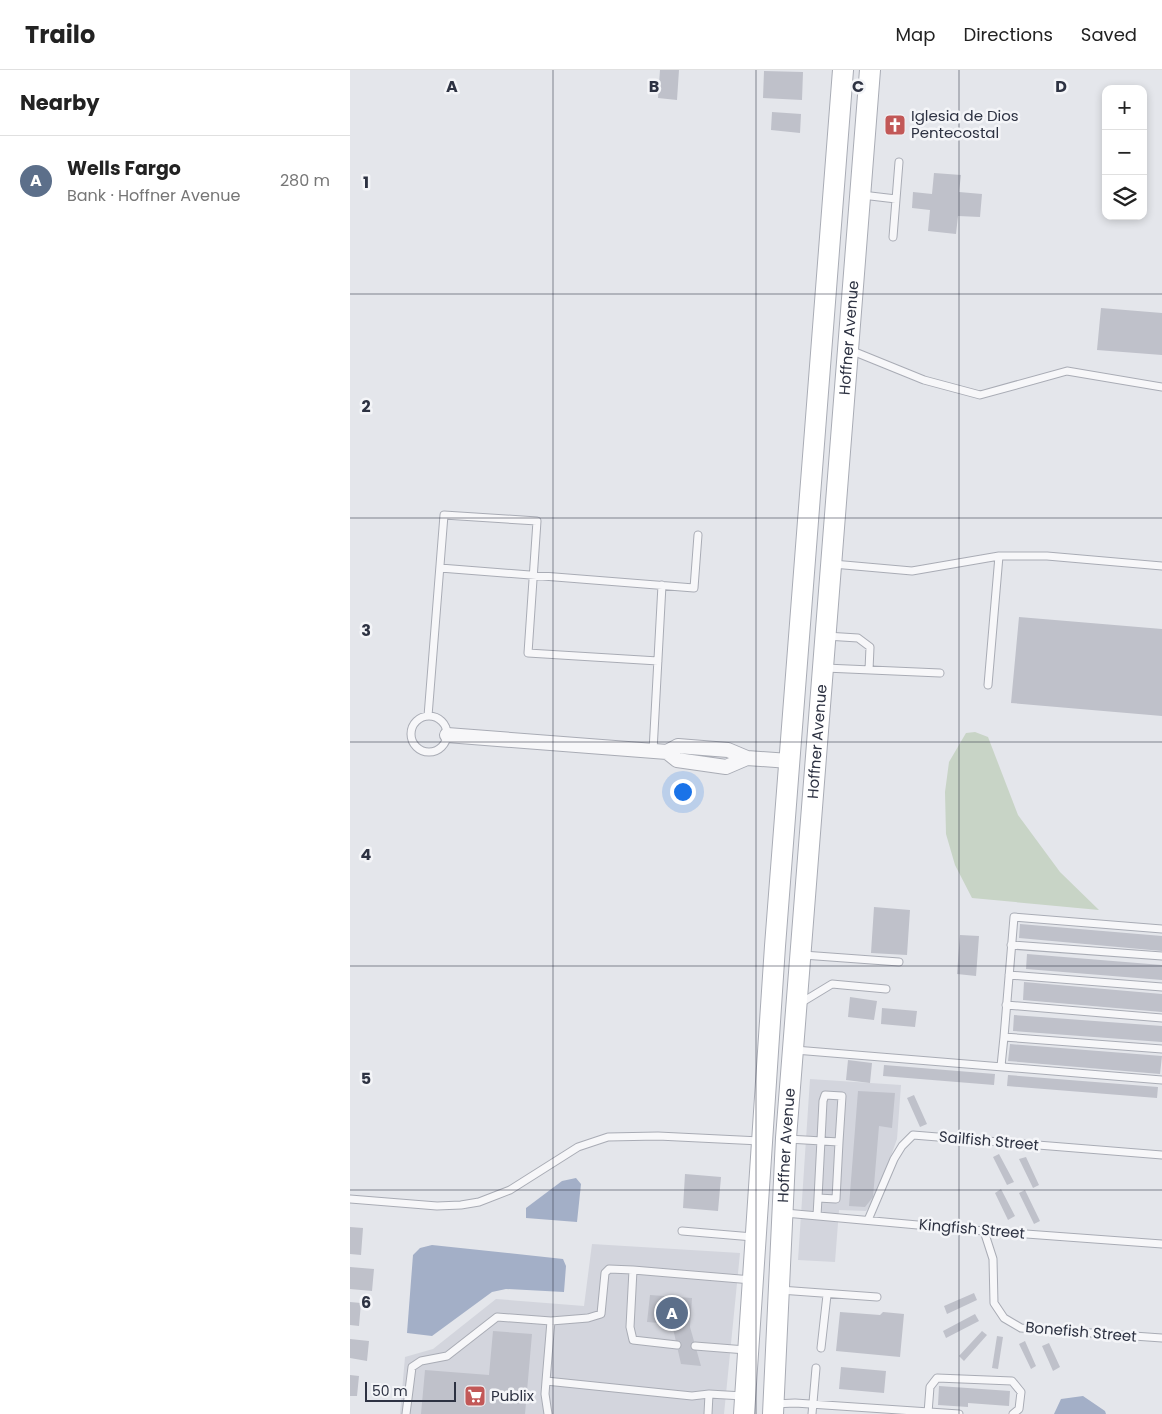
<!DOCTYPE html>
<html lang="en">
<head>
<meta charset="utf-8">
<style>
  :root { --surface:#fff; --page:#f2f2f2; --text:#222; --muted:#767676; --line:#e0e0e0; --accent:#c25857 }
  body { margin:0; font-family:Poppins,sans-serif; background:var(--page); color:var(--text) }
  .controls { position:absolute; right:15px; top:15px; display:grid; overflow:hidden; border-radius:10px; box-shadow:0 2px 8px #0003 }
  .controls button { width:45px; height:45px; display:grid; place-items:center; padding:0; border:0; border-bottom:1px solid var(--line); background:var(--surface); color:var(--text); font:25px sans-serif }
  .scale { position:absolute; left:15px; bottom:12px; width:91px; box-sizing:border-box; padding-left:5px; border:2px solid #2d3242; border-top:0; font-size:14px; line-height:18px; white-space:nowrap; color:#2d3242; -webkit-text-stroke:4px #f4f5f8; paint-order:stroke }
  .you { position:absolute; left:332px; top:721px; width:18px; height:18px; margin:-12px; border:4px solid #fff; border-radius:50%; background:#1a73e8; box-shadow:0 0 0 8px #1a73e833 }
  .badge { display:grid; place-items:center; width:32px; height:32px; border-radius:50%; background:var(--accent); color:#fff; font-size:16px; font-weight:700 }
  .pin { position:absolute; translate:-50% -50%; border:2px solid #fff; box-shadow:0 1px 5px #0006 }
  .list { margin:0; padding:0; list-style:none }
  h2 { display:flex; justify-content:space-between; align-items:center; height:65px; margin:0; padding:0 20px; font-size:21px }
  h2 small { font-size:16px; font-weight:400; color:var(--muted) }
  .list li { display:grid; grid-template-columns:32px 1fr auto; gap:15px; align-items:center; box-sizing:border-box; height:90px; padding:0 20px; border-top:1px solid var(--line) }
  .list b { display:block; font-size:19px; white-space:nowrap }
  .list p { margin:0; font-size:16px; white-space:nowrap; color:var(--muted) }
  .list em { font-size:16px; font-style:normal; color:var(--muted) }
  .icon { flex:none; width:28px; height:28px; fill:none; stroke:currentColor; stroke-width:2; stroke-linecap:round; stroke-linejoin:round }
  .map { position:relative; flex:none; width:812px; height:1344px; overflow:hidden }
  header { display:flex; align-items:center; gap:30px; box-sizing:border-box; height:70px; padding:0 25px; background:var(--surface); border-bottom:1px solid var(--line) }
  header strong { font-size:24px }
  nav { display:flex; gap:28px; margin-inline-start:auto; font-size:18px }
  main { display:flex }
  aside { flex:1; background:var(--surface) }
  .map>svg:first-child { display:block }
  .built { fill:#d3d5dd }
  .green { fill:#c8d4c6 }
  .water { fill:#a3afc7 }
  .building { fill:#bfc1ca }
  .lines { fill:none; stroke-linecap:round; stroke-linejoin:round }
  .lane-casing { stroke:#a9acb5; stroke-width:9 }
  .street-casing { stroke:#a9acb5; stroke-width:16 }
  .secondary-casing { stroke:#a9acb5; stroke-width:22 }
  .lane { stroke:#f7f7f9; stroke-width:7 }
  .street { stroke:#f7f7f9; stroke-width:14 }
  .secondary { stroke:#fff; stroke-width:20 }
  .grid { fill:none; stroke:#2d3242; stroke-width:1; stroke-opacity:0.55 }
  .labels { text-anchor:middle; stroke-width:5; stroke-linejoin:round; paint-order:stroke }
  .poi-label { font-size:15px; fill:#2d3242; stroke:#f4f5f8; text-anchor:start }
  .street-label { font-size:15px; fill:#2d3242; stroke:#f4f5f8 }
  .grid-label { font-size:16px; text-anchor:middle; font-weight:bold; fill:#2d3242; stroke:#f4f5f8; stroke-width:5; stroke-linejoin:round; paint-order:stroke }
</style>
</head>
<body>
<header>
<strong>Trailo</strong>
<nav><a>Map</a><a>Directions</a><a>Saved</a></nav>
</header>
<main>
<aside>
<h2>Nearby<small></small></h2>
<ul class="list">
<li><span class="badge" style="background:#5c6f8a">A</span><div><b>Wells Fargo</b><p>Bank · Hoffner Avenue</p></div><em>280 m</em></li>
</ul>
</aside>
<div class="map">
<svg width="812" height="1344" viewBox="0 0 812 1344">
  <rect width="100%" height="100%" fill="#e4e6eb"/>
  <!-- built -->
  <path class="built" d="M460 1009 551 1015 547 1069 526 1128 516 1141 489 1140 485 1192 448 1190Z
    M242 1174 390 1183 374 1344H50L55 1287 83 1279 146 1229 234 1236Z"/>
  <!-- green -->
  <path class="green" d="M625 662 638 667 668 745 710 802 749 840 622 828 605 795 596 764 595 722 599 692 616 663Z"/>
  <!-- water -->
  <path class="water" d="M226 1108 231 1114 227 1152 176 1148V1138L212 1111Z
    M82 1175 213 1189 216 1196 214 1222 156 1219 142 1222 82 1266 57 1263 63 1185 70 1178Z
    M733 1326 755 1341 756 1344H704L711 1329Z"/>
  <!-- building -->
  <path class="building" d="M310 0H329L327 30 308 28Z
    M414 1 453 2 452 30 413 28Z
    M422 42 451 44 450 63 421 60Z
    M584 103 611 105 609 122 632 124 630 147 608 146 606 164 578 161 580 140 562 138 563 122 582 124Z
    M751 238 812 243V285L747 280Z
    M669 547 812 559V646L661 633Z
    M524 837 560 840 557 885 521 883Z
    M670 854 812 866V881L669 868Z
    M610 865 629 866 626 906 607 904Z
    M677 884 812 895V910L676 899Z
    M674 912 812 924V942L673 930Z
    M500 927 527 931 524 950 498 947Z
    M532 938 567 941 565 957 531 954Z
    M664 945 812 956V972L663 961Z
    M660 974 812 986 810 1004 658 991Z
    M498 990 522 993 520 1013 496 1010Z
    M534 995 645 1004 644 1015 533 1006Z
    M658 1005 808 1017 807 1028 657 1016Z
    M508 1021 545 1023 542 1058 529 1056 523 1127 515 1137 499 1136Z
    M564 1025 577 1054 570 1057 557 1028Z
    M649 1084 664 1112 657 1115 643 1087Z
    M676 1087 689 1115 683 1118 669 1089Z
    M335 1104 371 1107 368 1141 333 1138Z
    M651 1119 665 1146 658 1150 645 1123Z
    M675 1120 690 1151 684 1154 669 1123Z
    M0 1157 13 1158 11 1185 0 1184Z
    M0 1197 24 1199 22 1221 0 1219Z
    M624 1223 627 1230 597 1244 594 1236Z
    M300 1225 342 1228 340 1257 351 1296 331 1294 322 1254 297 1252Z
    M0 1232 11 1233 9 1256 0 1255Z
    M490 1242 530 1245 533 1242 554 1244 550 1287 486 1281Z
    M625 1244 629 1251 596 1268 593 1261Z
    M143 1261 182 1264 175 1344H71L75 1300 139 1305Z
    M632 1261 637 1265 614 1291 609 1286Z
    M647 1266 653 1267 648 1299 642 1298Z
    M0 1269 19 1271 17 1291 0 1288Z
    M675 1271 686 1296 681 1299 669 1274Z
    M699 1273 710 1297 703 1301 692 1276Z
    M491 1297 536 1301 534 1323 489 1319Z
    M0 1305 9 1306 7 1326H0Z
    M589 1316 660 1321 659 1336 618 1333V1337L588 1335Z"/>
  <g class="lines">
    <!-- lane casing -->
    <g class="lane-casing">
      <path id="lane" d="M512 125 546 129
        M543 167 549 92
        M500 280 574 310 630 325 717 301 812 317
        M649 486H697L812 496
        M483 494 562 501 649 486 638 615
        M90 498 344 518 348 465
        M476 566 508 568 520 577 519 600
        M475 598 590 603
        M61 664a18 18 0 1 1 36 0a18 18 0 1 1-36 0Z
        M78 646 94 445 187 451 178 583 308 591
        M303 681 312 515
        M661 875 812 886
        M453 885 549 892
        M659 905 812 917
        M449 934 482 914 536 919
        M656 935 812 948
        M654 967 664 847 812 859
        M445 980 812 1010
        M651 996 654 967 812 979
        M438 1069 489 1072 486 1129 468 1128 467 1146
        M468 1128 473 1031 475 1025 492 1026 489 1072
        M0 1129 87 1136 111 1135 129 1132 160 1120 228 1077 258 1067 308 1066 410 1071
        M435 1143 634 1161 812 1174
        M518 1150 544 1089 552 1076 563 1065 812 1085
        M332 1161 403 1167
        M634 1161 643 1189 644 1233 654 1248 671 1258 812 1268
        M430 1220 527 1227
        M201 1251 238 1248 251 1244 255 1203 259 1199 283 1200
        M327 1275 283 1270 280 1257 283 1200 402 1210
        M345 1276 396 1280
        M471 1278 477 1225
        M424 1334 445 1333 609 1344
        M578 1343 580 1317 587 1308 662 1311 671 1322 669 1339 663 1344
        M56 1344 62 1297 71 1291 97 1286 147 1247 201 1251 196 1311
        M198 1344 195 1324 196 1311 342 1326 359 1324 393 1326
        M358 1344 359 1324
        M462 1344 466 1298"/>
    </g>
    <!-- street casing -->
    <g class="street-casing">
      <path id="street" d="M97 665 317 682
        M397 688 376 697 327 690 317 682 328 676 378 680 397 688 439 691"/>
    </g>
    <!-- secondary casing -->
    <g class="secondary-casing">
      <g id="secondary">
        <path d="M394 1344 425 876 493 0"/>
        <path id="s1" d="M423 1344 436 1068 520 0"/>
      </g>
    </g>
    <!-- lane -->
    <use href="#lane" class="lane"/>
    <!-- street -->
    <use href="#street" class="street"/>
    <!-- secondary -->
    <use href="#secondary" class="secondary"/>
  </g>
  <!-- grid -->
  <path class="grid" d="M203 0V1344M406 0V1344M609 0V1344M0 224H812M0 448H812M0 672H812M0 896H812M0 1120H812"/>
  <!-- icons -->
  <defs>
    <g id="church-square" transform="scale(1.125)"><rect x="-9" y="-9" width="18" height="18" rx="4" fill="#c25857" stroke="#f4f5f8"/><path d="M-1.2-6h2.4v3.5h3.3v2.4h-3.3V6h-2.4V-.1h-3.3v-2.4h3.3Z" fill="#fff"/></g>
    <g id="supermarket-square" transform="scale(1.125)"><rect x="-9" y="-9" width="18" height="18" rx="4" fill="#c25857" stroke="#f4f5f8"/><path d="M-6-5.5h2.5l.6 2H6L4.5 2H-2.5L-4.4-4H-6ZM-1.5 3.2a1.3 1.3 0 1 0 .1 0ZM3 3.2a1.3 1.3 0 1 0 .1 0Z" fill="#fff"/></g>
  </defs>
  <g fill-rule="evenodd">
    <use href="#church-square" x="545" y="55"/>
    <use href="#supermarket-square" x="125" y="1326"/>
  </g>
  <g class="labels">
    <!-- poi labels -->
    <g class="poi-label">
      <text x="561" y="51">Iglesia de Dios<tspan x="561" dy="17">Pentecostal</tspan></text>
      <text x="141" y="1331">Publix</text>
    </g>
    <!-- street labels -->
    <g class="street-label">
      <text dy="5" stroke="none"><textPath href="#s1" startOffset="1079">Hoffner Avenue</textPath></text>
      <text dy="5" stroke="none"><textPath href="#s1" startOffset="674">Hoffner Avenue</textPath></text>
      <text transform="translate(639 1071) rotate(5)" y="5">Sailfish Street</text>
      <text dy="5" stroke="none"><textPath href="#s1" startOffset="269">Hoffner Avenue</textPath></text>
      <text transform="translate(622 1159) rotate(5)" y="5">Kingfish Street</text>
      <text transform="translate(731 1262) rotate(5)" y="5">Bonefish Street</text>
    </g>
  </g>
  <g class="grid-label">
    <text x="102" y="22">A</text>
    <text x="304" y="22">B</text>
    <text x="508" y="22">C</text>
    <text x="711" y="22">D</text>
    <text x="16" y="118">1</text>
    <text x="16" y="342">2</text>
    <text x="16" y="566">3</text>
    <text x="16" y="790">4</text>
    <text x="16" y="1014">5</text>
    <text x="16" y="1238">6</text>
  </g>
</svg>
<div class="controls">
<button>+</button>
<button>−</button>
<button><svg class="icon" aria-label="layers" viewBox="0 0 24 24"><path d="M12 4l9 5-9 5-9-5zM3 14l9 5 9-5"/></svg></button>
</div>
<div class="scale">50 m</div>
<div class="you"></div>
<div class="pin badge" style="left:322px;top:1243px;background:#5c6f8a">A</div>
</div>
</main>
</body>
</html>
